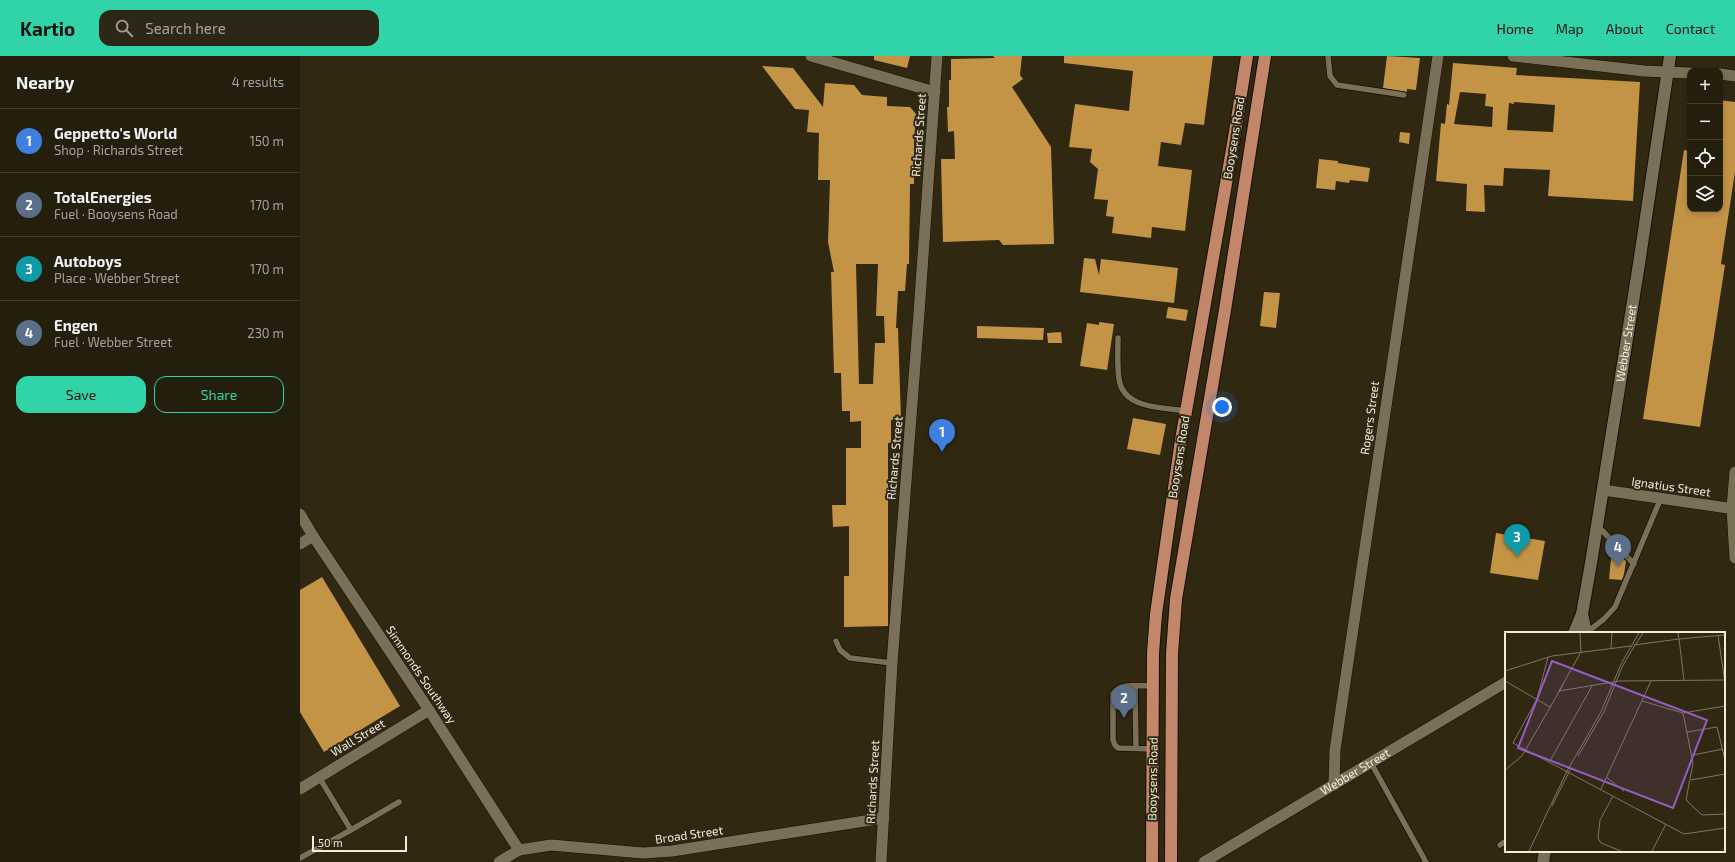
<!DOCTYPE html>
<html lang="en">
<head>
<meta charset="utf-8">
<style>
  :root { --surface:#241e0d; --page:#2c2716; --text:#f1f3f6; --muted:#a3a29d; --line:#413c2e; --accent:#31d4a9 }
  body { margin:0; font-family:"Exo 2",sans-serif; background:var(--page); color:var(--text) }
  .controls { position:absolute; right:12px; top:12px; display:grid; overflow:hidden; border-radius:8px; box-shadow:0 2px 6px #0003 }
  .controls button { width:36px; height:36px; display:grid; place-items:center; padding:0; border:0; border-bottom:1px solid var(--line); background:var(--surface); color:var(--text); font:20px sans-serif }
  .scale { position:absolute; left:12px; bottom:10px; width:95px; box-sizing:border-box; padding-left:4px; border:2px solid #f1ecde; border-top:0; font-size:11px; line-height:14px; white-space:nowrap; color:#f1ecde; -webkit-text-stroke:3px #302811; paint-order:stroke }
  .you { position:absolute; left:922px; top:351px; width:14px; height:14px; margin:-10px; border:3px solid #fff; border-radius:50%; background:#1a73e8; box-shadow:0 0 0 6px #1a73e833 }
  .badge { display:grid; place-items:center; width:26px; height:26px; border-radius:50%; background:var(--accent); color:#fff; font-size:13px; font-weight:700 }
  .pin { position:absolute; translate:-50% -33px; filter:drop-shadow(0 1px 2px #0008) }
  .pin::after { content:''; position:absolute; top:21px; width:14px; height:12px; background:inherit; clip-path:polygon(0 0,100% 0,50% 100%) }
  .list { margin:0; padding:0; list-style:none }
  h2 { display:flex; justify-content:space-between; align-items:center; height:52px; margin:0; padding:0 16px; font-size:17px }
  h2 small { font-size:13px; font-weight:400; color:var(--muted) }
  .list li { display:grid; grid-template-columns:26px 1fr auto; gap:12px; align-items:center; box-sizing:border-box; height:64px; padding:0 16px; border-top:1px solid var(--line) }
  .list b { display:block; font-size:15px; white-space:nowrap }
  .list p { margin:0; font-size:13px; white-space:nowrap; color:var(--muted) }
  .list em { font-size:13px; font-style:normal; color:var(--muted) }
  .actions { display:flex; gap:8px; padding:12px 16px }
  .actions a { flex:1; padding:9px 0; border:1px solid var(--accent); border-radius:12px; text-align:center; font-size:14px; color:var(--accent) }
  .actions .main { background:var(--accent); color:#111 }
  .icon { flex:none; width:22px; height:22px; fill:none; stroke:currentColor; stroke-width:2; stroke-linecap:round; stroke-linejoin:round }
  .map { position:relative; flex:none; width:1435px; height:806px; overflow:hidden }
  header { display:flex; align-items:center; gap:24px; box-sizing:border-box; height:56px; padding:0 20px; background:var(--accent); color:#111 }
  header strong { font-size:19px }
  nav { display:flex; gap:22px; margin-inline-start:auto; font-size:14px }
  .search { width:280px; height:36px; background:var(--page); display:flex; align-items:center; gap:10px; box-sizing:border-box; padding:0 14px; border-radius:12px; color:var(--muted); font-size:15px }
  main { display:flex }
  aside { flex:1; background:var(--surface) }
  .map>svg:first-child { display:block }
  .building { fill:#c39346; fill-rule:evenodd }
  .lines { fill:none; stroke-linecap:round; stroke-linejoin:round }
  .lane-casing { stroke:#181000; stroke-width:7 }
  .street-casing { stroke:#181000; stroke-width:12 }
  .secondary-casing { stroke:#181000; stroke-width:14 }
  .primary-casing { stroke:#181000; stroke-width:14 }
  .lane { stroke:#797057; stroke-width:5.5 }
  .street { stroke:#797057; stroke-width:11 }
  .secondary { stroke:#797057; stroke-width:12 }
  .primary { stroke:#c28768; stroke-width:12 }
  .labels { text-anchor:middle; stroke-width:4; stroke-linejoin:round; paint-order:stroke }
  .street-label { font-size:12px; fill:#f1ecde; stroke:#302811 }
  .inset-road { fill:none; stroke:#7d7663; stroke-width:1 }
  .view { fill:#985cc7; fill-opacity:0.15; stroke:#985cc7; stroke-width:2 }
  .inset-edge { fill:none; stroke:#f1ecde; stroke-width:2 }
</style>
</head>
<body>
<header>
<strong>Kartio</strong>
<div class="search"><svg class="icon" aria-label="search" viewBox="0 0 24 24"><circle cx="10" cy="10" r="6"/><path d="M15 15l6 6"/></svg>Search here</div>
<nav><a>Home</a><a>Map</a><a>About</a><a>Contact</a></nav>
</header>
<main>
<aside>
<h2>Nearby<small>4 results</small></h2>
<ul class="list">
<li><span class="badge" style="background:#3f7fe0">1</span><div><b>Geppetto's World</b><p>Shop · Richards Street</p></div><em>150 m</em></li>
<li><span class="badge" style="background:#5c6f8a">2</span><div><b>TotalEnergies</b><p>Fuel · Booysens Road</p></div><em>170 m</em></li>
<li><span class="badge" style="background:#0f9aa8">3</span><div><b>Autoboys</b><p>Place · Webber Street</p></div><em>170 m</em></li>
<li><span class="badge" style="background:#5c6f8a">4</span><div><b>Engen</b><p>Fuel · Webber Street</p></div><em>230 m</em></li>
</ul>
<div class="actions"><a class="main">Save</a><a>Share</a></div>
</aside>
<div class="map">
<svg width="1435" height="806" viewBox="0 0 1435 806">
  <rect width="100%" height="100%" fill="#302811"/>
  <!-- building -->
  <path class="building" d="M574 0H610L607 12 574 4Z
    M693 0H722L720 19 723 23 712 31 751 91 754 188 703 189 699 184 643 186 641 103H655L654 75 648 76 647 51H649V24H651V3L695 2Z
    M764 0H913L904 69 885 67 881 89 861 86 858 110 892 114 885 175 852 171 851 182 812 177 814 161 806 160 808 144 794 143 798 113 790 106 792 93 769 91 775 48 829 55 833 15 764 7Z
    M1087 0 1120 2 1116 34 1107 33V36L1083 32Z
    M1153 7 1217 12 1216 19 1340 26 1333 145 1248 140 1250 114 1204 112 1203 130 1184 129 1185 156 1166 155 1167 128 1136 125 1141 67 1145 68 1147 48 1149 49ZM1160 36 1186 38 1185 50 1193 51 1192 71 1154 68ZM1214 46 1255 49 1253 76 1207 74 1209 47 1214 48Z
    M462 10 493 12 523 51 525 27 554 29 562 39 587 41V50L610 51 616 58 614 86V128H610L609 208H607L605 235H598L596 272H598L601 364H591V387H588V570L544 571V520H549V470L533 471 532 449H546V392H561V365L550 366V355H542L541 317H534L531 216H534L528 186 530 124H518L519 77 507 76 509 54 495 53ZM556 208H578L576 260H584L585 287H575L573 328H559Z
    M1420 44 1435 46V116L1421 208 1425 209 1400 371 1343 363 1384 94 1390 95V153H1420Z
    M1100 76 1110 77 1109 88 1099 86Z
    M1019 103 1038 105V107L1070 112 1068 126 1050 124 1049 127 1036 125 1035 134 1016 132Z
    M784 202 795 203 799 219 801 203 878 212 874 247 780 236Z
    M964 236 980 237 976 272 960 270Z
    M868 251 888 254 886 265 866 262Z
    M799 266 814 268 807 314 780 310 787 267 799 269Z
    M677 270 744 272 743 284 677 282Z
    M761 276 762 287H748L747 277Z
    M833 362 866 368 860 399 827 393Z
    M1196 477 1245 485 1238 524 1190 517Z
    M1312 493 1326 505 1324 518 1322 524 1309 523Z
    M22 521 100 650 24 696 0 656V534Z"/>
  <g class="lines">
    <!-- lane casing -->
    <g class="lane-casing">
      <path id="lane" d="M1028 0 1030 20 1037 29 1104 39
        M818 282C818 295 817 309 819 323 823 353 862 351 886 355
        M1297 469 1334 508
        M1286 577 1304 563 1315 551 1361 442
        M536 585 540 594 550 602 592 607
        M835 630 836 692
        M852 693 818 692 815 689 813 684V638C820 626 840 630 853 630
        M1071 707 1126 806
        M19 721 51 774 99 746
        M1200 789 1206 785
        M0 802 51 774"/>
    </g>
    <!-- street casing -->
    <g class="street-casing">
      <g id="street">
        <path d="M511 0 635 36"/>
        <path d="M1213 0 1344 15 1390 17"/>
        <path d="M1420 18 1435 20"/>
        <path d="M1435 416 1432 452 1435 502"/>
        <path d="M1303 434 1435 453"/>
        <path d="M0 458 13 480 129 654 219 794"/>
        <path d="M0 488 13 480"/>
        <path d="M1034 729 1035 694 1138 0"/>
        <path d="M0 733 129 654"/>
        <path d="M199 806 219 794 251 789 343 797 372 795 584 762"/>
        <path d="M581 806 592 607 619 257 637 0"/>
        <path id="s1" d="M904 806 1206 626"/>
      </g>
    </g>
    <!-- secondary casing -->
    <g class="secondary-casing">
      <g id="secondary">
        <path d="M1282 558 1286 577"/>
        <path id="s2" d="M1274 577 1282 558 1291 507 1339 208 1370 0"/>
        <path d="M1243 806 1245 795"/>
      </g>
    </g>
    <!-- primary casing -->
    <g class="primary-casing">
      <path id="primary" d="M852 806 853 597 856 558 881 384 934 82 947 0
        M871 806 872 598 876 543 925 254 965 0"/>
    </g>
    <!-- lane -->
    <use href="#lane" class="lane"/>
    <!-- street -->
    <use href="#street" class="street"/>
    <!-- secondary -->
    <use href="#secondary" class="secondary"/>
    <!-- primary -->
    <use href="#primary" class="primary"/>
  </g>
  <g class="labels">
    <!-- street labels -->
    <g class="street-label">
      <text transform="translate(619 79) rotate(-86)" y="4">Richards Street</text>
      <text transform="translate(934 82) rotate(-81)" y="4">Booysens Road</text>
      <text dy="4" stroke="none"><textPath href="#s2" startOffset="295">Webber Street</textPath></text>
      <text transform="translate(1070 362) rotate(-82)" y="4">Rogers Street</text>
      <text transform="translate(879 401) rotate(-81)" y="4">Booysens Road</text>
      <text transform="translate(595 402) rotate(-85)" y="4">Richards Street</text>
      <text transform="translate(1371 431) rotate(8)" y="4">Ignatius Street</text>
      <text transform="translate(121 619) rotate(56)" y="4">Simmonds Southway</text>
      <text transform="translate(58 682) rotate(-31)" y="4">Wall Street</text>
      <text dy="4" stroke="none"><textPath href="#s1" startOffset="176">Webber Street</textPath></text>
      <text transform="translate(853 723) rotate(-89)" y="4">Booysens Road</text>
      <text transform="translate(573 726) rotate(-87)" y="4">Richards Street</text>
      <text transform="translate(389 779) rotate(-8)" y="4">Broad Street</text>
    </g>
  </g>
  <!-- overview -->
  <g transform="translate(1205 576)">
    <rect width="220" height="220" fill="#302811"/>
    <path class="inset-road" d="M213 3 220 51M131 12 138 1M129 13 174 7 173 1M106 16 107 1M43 25 32 67 8 111 179 202 220 196M0 39 47 24 126 14M179 48 174 7 219 3M0 49 45 75M54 59 114 49 220 48M54 59 76 20 75 1M137 69 178 81 220 74M178 81 188 131 181 168 197 183 220 182M182 100 212 95 220 128M188 123 218 117M73 124 99 80 117 35 130 13M45 129 87 54M0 138 17 124 58 53M101 145 119 159M186 148 220 142M96 157 146 49M108 164 95 188 93 206 96 211 116 219M47 174 66 136M24 219 62 139 96 80 116 32 134 1M147 219 161 192"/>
    <path class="view" d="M47 29 202 88 168 176 13 116Z"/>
    <rect width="220" height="220" class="inset-edge"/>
  </g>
</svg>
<div class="controls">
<button>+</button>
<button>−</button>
<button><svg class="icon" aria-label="locate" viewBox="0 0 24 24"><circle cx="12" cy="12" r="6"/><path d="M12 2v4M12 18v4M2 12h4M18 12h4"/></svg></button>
<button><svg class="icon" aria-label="layers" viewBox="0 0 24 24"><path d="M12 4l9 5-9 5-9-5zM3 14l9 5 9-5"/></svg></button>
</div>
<div class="scale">50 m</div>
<div class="you"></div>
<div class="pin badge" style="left:642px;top:396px;background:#3f7fe0">1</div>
<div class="pin badge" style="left:824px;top:662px;background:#5c6f8a">2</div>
<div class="pin badge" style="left:1217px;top:501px;background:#0f9aa8">3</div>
<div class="pin badge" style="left:1318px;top:511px;background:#5c6f8a">4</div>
</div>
</main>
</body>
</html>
